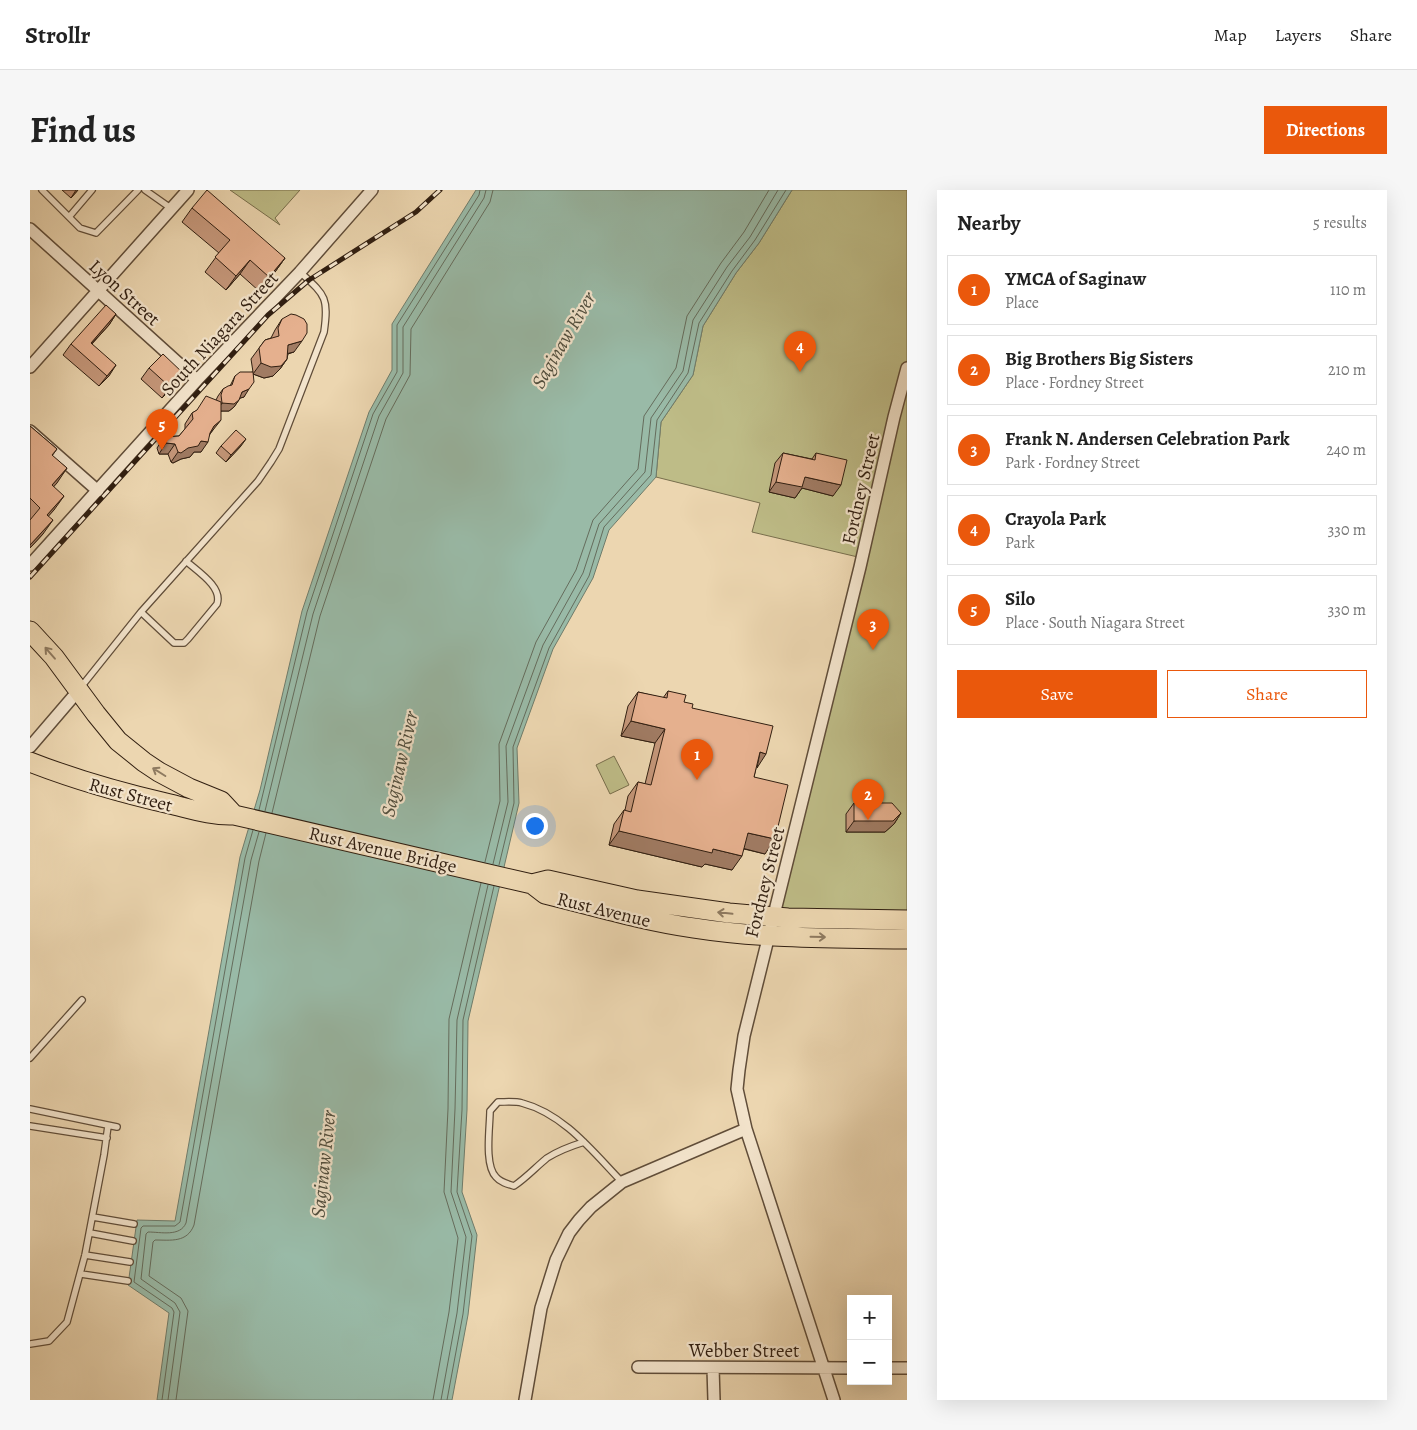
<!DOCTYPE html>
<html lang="en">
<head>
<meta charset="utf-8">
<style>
  :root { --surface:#fff; --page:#f6f6f6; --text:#222; --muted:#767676; --line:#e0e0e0; --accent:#ea580c }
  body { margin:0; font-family:Alegreya,serif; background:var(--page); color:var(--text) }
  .controls { position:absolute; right:15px; bottom:15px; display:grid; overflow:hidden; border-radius:0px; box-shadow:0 5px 20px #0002 }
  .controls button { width:45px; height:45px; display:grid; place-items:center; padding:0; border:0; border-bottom:1px solid var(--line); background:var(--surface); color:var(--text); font:25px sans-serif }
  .you { position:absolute; left:504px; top:635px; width:18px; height:18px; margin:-12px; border:4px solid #fff; border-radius:50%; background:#1a73e8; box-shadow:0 0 0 8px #1a73e833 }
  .badge { display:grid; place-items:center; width:32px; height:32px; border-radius:50%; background:var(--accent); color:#fff; font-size:16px; font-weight:700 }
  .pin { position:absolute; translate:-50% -41px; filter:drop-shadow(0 1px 2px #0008) }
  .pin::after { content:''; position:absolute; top:26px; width:18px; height:15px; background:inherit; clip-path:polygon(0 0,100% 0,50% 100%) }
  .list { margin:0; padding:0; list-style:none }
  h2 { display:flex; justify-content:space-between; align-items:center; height:65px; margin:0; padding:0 20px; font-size:21px }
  h2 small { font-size:16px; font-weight:400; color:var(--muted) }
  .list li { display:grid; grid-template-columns:32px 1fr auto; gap:15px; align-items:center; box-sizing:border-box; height:70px; margin:0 10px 10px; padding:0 10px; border:1px solid var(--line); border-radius:0px }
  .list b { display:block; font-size:19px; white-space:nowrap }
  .list p { margin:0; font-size:16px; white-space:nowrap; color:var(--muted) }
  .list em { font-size:16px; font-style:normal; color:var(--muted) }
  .actions { display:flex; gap:10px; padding:15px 20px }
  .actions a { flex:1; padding:11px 0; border:1px solid var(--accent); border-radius:0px; text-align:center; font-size:18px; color:var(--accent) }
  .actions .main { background:var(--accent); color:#fff }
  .map { position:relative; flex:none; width:877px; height:1210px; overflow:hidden; border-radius:0px }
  header { display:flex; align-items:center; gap:30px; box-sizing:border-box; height:70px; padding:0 25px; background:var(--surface); border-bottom:1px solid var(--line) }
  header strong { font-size:24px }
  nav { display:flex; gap:28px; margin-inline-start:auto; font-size:18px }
  .intro { display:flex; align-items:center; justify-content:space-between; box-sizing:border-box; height:120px; padding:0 30px }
  h1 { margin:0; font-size:35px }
  .button { padding:12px 22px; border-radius:0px; background:var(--accent); color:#fff; font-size:18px; font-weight:700 }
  main { display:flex; gap:30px; padding:0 30px }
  aside { flex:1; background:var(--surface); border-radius:0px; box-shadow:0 5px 20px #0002 }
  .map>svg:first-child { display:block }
  .green { fill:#bebc87; stroke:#786e4c }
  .water { fill:#99baa7; stroke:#6f7c6b }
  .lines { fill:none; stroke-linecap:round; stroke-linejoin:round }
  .shore { stroke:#656c5c; stroke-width:1 }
  .service-casing { stroke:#604d39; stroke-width:8 }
  .minor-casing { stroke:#604d39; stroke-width:14 }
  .trunk-casing { stroke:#311f11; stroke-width:21 }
  .service { stroke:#f3e4cc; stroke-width:5.5 }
  .minor { stroke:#f3e4cc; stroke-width:11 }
  .trunk { stroke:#ecd6b0; stroke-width:19 }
  .rail-casing { stroke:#311f11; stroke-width:5 }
  .rail { stroke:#f3e4cc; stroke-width:3; stroke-dasharray:9; stroke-linecap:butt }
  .wall { fill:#c5977a; stroke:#311f11 }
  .shaded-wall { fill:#a07b63; stroke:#311f11 }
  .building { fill:#e5b08e; stroke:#311f11 }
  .oneway { stroke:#8e7a60 }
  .labels { text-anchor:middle; stroke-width:4.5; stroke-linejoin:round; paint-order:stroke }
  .street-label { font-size:19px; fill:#311f11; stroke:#f3e4cc }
  .water-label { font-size:20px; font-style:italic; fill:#504e3e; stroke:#f3e4cc }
</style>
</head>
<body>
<header>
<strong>Strollr</strong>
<nav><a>Map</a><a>Layers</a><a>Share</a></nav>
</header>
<div class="intro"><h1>Find us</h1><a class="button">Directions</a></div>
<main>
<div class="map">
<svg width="877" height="1210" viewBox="0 0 877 1210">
  <rect width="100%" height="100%" fill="#ecd6b0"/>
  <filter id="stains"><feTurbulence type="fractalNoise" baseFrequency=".004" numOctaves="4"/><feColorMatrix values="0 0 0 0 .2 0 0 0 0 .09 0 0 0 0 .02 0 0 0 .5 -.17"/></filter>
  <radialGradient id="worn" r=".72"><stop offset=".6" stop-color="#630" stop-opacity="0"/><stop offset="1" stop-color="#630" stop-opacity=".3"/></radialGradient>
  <!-- green -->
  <path class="green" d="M200 0H270L245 28 250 35Z
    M762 0H877V730L744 727 832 368 722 342 730 313 626 287 631 232 663 185 673 136 706 83 729 53Z
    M584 566 599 595 580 604 566 575Z"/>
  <!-- water -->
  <path class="water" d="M446 0H762L729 53 706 83 673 136 663 185 631 232 626 287 579 340 563 388 523 459 487 558 489 613 438 831 437 920 432 1002 447 1045 438 1125 422 1210H127L139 1123 98 1095 107 1030 145 1031 210 667 230 600 272 421 339 222 362 180V134Z"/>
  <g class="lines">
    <!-- shore -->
    <path class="shore" d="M229 620 277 422 343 224 367 182V135L449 5 450 0
      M235 621 283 424 349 226 373 183V137L454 8 456 0
      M242 623 290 426 356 229 380 185 381 139 460 12 463 0
      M455 672 470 611 469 554 506 452 546 380 563 330 608 279 614 226 646 178 657 126 691 73 714 42 739 0
      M463 674 478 612 476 556 513 455 553 383 569 334 615 282 621 228 653 181 663 130 697 77 720 47 748 0
      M469 675 484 613 483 557 519 458 559 386 574 337 621 285 627 230 658 183 669 133 702 81 725 50 756 0
      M132 1210 144 1122 142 1118 104 1092 111 1038 113 1036H145L150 1032 215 668 223 640
      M138 1210 150 1122 145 1113 111 1089 116 1044 118 1042C131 1042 150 1047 156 1033L221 670 229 642
      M146 1210 158 1121 151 1108 119 1086 123 1052 125 1050C141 1050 157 1053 164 1035L229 671 236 643
      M403 1210 419 1122 428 1048 414 1002 418 919 419 829 451 693
      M411 1210 427 1123 436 1047 421 1002 425 919 427 830 458 695
      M417 1210 433 1124 442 1046 427 1002 432 920 433 830 464 696"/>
    <!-- service casing -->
    <g class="service-casing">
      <path id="service" d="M12 0 50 38 66 43 108 0
        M115 0 142 19
        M39 27 62 0
        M111 422 144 453H154L158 449 187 414C193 397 167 381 156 371
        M51 497 111 422 228 291 241 272 249 259 294 142C299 107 295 105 270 82
        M0 868 52 810
        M0 919 87 937
        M0 936 77 948
        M554 952C541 956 528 961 517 968 506 977 496 988 484 996 477 994 470 992 466 987 454 975 460 937 460 921L468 912C476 912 485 911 492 913 534 924 563 962 592 992
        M63 1027 104 1034
        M60 1043 103 1051
        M55 1065 100 1072
        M51 1084 98 1091
        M0 1154 19 1151 37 1132 55 1065 74 965 78 936"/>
    </g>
    <!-- minor casing -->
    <g class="minor-casing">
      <path id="minor" d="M0 39 167 190
        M0 177 158 0
        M0 241 68 301
        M0 375 167 190 270 82 342 0
        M0 557 48 501
        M608 1177 821 1178
        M683 1178 684 1210
        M858 1178H877
        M495 1210 511 1118 526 1070 539 1043 549 1030 561 1017 592 992 716 939
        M804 1210 716 939 707 899 709 880 714 846 830 377 864 227 877 178"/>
    </g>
    <!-- trunk casing -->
    <g class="trunk-casing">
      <path id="trunk" d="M0 441 24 467 66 524 88 551 114 572 129 582 159 598 191 611 204 625
        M0 572C46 590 92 603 140 614 161 619 182 626 204 625L502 694 515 704C564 716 614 731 664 738 734 749 806 748 877 749
        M502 694 518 690 607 710 699 723 758 728 877 730"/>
    </g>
    <!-- service -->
    <use href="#service" class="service"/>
    <!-- minor -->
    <use href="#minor" class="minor"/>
    <!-- trunk -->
    <use href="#trunk" class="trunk"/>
    <!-- rail casing -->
    <g class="rail-casing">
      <path id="rail" d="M0 387 238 125 279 90 386 22 410 0"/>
    </g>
    <!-- rail -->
    <use href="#rail" class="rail"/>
  </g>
  <!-- wall -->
  <path class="wall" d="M32 0H48L41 8Z
    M162 18 255 68 245 82 229 101 210 84 196 100 175 82 189 63 152 32Z
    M86 124 79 135 62 154 79 186 69 196 33 165 41 154Z
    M252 129 264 162 258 164 257 169 250 179 243 186 234 188 223 184 214 207 210 208 204 217 199 221H191L183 240 180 244 171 262H164L160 267 151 269 143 273 141 272 138 264H129L127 258 134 247 149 246 155 239V234L162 223 186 210 188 206 193 199 200 196 205 186 223 182 221 169 235 150 241 148 245 140Z
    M119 178 153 183 146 194 132 208 111 189Z
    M0 236 27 259 22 266 37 278 23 297 24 320 18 326 13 344 0 358Z
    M191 256H211L196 272 186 263Z
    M753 263 782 269 786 263 803 306 772 298 765 308 739 302 745 273Z
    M638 501 662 518 726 578 724 587 735 664 714 659 702 680 675 674 672 677 579 655 584 634 594 620H595L598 606 608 592 615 594 625 553 591 546 598 516 608 502 633 508Z
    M824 613 871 623 864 634 855 642H816V624Z"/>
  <!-- shaded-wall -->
  <path class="shaded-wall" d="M46 0H48L41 8Z
    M255 68 245 82 229 101 239 87Z
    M220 70 210 84 196 100 206 86Z
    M86 124 79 135 53 163 61 153Z
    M272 151 264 162 251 165 258 155Z
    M257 169 250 179 243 186 234 188 223 184 231 173Z
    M86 175 79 186 69 196 77 186Z
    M153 183 146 194 132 208 140 197Z
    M219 199 214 207 207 209 212 202Z
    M209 210 204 217 199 221H187L192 213Z
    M191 230 183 240 177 247 184 236Z
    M216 249 211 256 196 272 201 265Z
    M171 251 178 252 171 262H164L160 267 151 269 143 273 141 272 148 262Z
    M136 253 145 254 138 264H129Z
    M37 278 27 293 12 310 22 295Z
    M775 287 811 295 803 306 772 298 765 308 739 302 746 292Z
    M34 306 24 320 7 339 17 325Z
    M23 330 13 344 0 358V355Z
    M601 531 635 539 625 553 591 546Z
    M730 562 736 564 727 578Z
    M871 623 864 634 855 642H816L824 631Z
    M589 641 683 659 712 666 702 680 675 674 672 677 579 655Z
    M718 643 745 649 735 664 708 657Z"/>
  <!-- building -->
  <path class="building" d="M177 0 255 68 239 87 220 70 206 86 185 67 200 50 162 18Z
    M76 115 86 124 61 153 86 175 77 186 41 154Z
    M261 124 266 125 274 129 277 134V143L272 151 258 155 257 169 251 176 241 177 231 173 229 158 235 150 249 146 248 138 252 129Z
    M133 164 153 183 140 197 119 178Z
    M210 182H223L224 192 219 199 212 202 209 210 204 214 192 213 191 205 193 199 198 196 202 195 205 186Z
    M176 206 191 212V230L184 236 180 243 178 252 171 251 168 256 158 258 151 263 148 262 145 254 136 253 134 247 149 246 163 229 162 223 167 220Z
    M0 236 27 259 22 265 37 278 22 295 34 306 17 325 23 330 0 355V330L10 318 0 308Z
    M206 240 216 249 201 265 191 256Z
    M753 263 785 270 786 263 817 270 811 295 775 287 772 297 746 292Z
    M638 501 656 505 654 512 663 514 662 518 743 536 736 564 730 562 724 587 758 595 745 649 718 643 712 666 683 659 682 663 589 641 594 620 601 622 608 592 621 595 635 539 601 531 608 502 637 508Z
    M824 613H862L871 623 863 631H824Z"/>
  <!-- one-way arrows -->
  <defs><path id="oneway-shaft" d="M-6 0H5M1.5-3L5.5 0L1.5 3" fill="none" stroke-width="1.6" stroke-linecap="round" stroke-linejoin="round" transform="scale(1.25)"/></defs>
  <g class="oneway">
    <use href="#oneway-shaft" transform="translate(20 463) rotate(-131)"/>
    <use href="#oneway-shaft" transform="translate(129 582) rotate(-148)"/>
    <use href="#oneway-shaft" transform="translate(695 723) rotate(-174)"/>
    <use href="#oneway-shaft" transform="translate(788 747) rotate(1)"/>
  </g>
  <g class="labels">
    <!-- street labels -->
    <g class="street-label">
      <text transform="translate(95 102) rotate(42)" y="7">Lyon Street</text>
      <text transform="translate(189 143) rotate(-47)" y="7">South Niagara Street</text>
      <text transform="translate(830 299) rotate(-77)" y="7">Fordney Street</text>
      <text transform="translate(101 604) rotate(15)" y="7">Rust Street</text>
      <text transform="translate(353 659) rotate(13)" y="7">Rust Avenue Bridge</text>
      <text transform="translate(734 692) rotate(-76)" y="7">Fordney Street</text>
      <text transform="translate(574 719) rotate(14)" y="7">Rust Avenue</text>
      <text x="714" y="1167">Webber Street</text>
    </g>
    <!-- water labels -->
    <g class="water-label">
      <text transform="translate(533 150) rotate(-60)" y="7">Saginaw River</text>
      <text transform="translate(369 574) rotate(-77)" y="7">Saginaw River</text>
      <text transform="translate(293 974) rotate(-84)" y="7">Saginaw River</text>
    </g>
  </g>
  <rect width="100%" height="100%" filter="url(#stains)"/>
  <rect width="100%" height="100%" fill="url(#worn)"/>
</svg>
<div class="controls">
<button>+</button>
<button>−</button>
</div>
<div class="you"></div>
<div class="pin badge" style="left:667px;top:590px">1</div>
<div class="pin badge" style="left:838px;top:630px">2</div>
<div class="pin badge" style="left:843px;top:460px">3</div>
<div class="pin badge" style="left:770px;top:182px">4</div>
<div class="pin badge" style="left:132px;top:260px">5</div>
</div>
<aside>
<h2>Nearby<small>5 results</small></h2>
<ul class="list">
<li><span class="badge">1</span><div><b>YMCA of Saginaw</b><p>Place</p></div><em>110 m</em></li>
<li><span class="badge">2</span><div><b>Big Brothers Big Sisters</b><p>Place · Fordney Street</p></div><em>210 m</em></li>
<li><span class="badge">3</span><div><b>Frank N. Andersen Celebration Park</b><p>Park · Fordney Street</p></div><em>240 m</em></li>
<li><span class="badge">4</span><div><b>Crayola Park</b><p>Park</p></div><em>330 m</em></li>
<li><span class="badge">5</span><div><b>Silo</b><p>Place · South Niagara Street</p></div><em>330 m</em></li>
</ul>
<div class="actions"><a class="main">Save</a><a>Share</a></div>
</aside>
</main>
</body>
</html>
